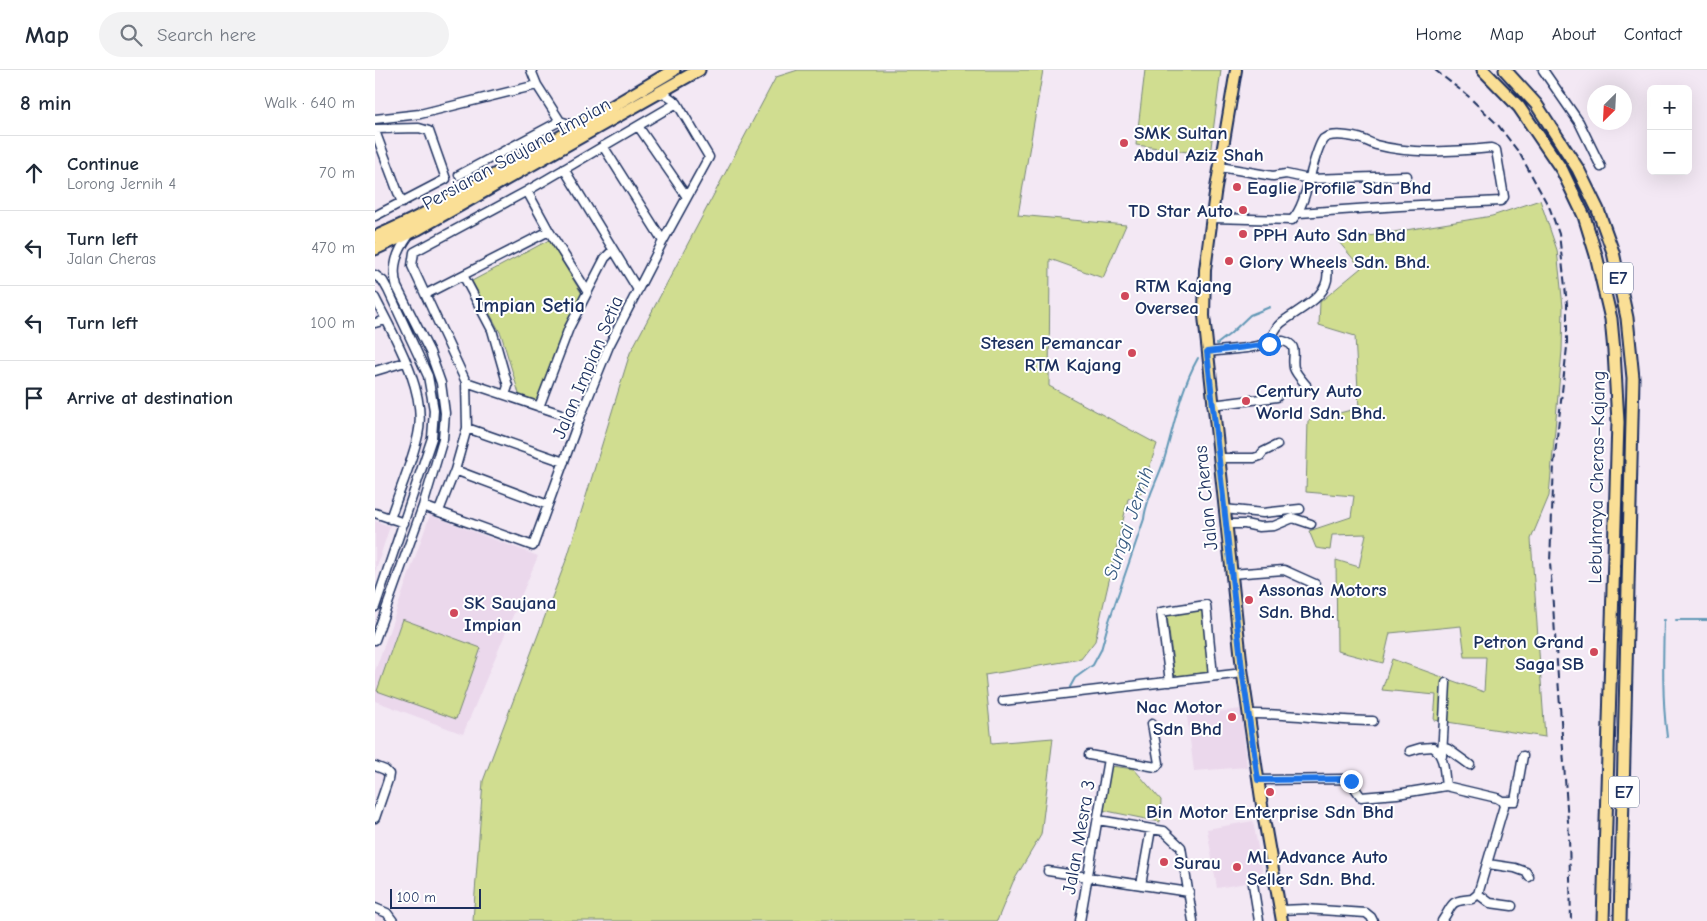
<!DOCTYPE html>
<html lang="en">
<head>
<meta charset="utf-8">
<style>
  :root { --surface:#fff; --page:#f2f2f3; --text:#1f2937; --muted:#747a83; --line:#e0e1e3 }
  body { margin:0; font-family:"Comic Neue",sans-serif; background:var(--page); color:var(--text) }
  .controls { position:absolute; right:15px; top:15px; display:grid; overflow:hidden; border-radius:8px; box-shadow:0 5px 20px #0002 }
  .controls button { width:45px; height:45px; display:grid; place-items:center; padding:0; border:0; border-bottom:1px solid var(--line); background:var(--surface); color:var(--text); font:25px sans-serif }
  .compass { position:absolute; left:1212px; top:15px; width:45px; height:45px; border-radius:50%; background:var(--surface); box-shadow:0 5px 20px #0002; rotate:204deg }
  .scale { position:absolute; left:15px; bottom:12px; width:91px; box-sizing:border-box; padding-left:5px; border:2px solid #1b2f5e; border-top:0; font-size:14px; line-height:18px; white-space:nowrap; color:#1b2f5e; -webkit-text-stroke:4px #fff; paint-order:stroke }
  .stop { position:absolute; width:15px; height:15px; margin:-11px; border:4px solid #1a73e8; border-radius:50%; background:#fff }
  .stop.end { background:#1a73e8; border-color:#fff; box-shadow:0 1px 5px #0008 }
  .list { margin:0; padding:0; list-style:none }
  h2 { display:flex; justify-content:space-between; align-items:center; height:65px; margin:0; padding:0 20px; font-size:21px }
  h2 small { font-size:16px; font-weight:400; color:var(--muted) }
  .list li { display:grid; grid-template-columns:32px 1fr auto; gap:15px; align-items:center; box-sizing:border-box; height:75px; padding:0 20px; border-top:1px solid var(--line) }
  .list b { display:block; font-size:19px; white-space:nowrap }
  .list p { margin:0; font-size:16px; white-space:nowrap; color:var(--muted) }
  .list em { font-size:16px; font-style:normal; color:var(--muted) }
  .icon { flex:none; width:28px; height:28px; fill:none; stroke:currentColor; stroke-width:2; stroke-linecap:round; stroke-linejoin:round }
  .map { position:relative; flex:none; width:1332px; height:851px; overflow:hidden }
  header { display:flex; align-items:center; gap:30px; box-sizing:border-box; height:70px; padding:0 25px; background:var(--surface); border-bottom:1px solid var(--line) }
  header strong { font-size:24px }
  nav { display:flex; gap:28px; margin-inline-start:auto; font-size:18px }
  .search { width:350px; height:45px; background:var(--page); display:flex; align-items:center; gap:12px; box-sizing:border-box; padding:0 18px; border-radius:28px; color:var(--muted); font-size:19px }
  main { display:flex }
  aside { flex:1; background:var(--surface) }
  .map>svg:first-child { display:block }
  .built { fill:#ebd8ec }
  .green { fill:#d0dd90; stroke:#768677 }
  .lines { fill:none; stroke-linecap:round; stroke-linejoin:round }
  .stream { stroke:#6298b6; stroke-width:2 }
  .minor-casing { stroke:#1b2f5e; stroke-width:11 }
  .major-casing { stroke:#1b2f5e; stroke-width:14 }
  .highway-casing { stroke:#1b2f5e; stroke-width:15 }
  .minor { stroke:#fff; stroke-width:8 }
  .major { stroke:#fadf96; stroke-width:10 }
  .highway { stroke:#fadf96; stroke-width:11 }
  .rail { stroke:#1b2f5e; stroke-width:2; stroke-dasharray:8 4; stroke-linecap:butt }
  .route { stroke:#1a73e8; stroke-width:6 }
  .poi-dot { fill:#d1495b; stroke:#fff; stroke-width:2 }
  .labels { text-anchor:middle; stroke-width:4; stroke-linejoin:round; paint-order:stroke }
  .shield { fill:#fff; stroke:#5f6d8e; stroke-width:1 }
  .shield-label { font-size:18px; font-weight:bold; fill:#1b2f5e }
  .poi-label { font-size:19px; font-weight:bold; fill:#1b2f5e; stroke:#fff; text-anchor:start }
  .street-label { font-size:19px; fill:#1b2f5e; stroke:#fff }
  .neighbourhood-label { font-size:20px; font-weight:bold; fill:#1b2f5e; stroke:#fff }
  .water-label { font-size:20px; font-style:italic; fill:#385b82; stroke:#fff }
</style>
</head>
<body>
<header>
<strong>Map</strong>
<div class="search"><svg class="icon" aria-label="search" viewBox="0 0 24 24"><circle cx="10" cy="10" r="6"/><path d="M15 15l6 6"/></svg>Search here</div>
<nav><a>Home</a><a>Map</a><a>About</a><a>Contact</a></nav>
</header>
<main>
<aside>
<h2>8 min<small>Walk · 640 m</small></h2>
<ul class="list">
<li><svg class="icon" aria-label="ahead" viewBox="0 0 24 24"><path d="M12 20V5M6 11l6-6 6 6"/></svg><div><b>Continue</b><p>Lorong Jernih 4</p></div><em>70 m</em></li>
<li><svg class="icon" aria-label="left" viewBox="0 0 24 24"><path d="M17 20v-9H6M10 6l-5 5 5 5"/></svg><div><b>Turn left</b><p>Jalan Cheras</p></div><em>470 m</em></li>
<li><svg class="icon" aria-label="left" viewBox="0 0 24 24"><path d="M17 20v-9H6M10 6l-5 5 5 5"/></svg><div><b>Turn left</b></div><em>100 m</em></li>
<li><svg class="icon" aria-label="arrive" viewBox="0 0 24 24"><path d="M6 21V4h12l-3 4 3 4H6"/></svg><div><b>Arrive at destination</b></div></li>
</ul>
</aside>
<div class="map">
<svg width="1332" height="851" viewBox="0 0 1332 851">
  <rect width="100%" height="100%" fill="#f3e8f4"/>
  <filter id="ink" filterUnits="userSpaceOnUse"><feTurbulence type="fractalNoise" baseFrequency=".02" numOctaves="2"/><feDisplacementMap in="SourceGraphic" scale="10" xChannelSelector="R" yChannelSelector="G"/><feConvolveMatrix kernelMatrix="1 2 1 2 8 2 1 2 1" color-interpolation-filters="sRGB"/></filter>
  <g filter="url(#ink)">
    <!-- built -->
    <path class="built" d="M55 445 163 486 88 664 0 631V601Z
      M0 451 15 456 0 502Z
      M866 639 872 697 819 701 812 646Z
      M878 751 889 810 842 818 832 759Z"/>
    <!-- green -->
    <path class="green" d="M423 0H668L643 145 751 155 728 208 675 189 674 316 782 374 766 423 753 429 720 571 706 589 610 605 617 673 678 668 666 765 638 812 622 851H98L108 711 193 485 255 283 401 7Z
      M770 0H846L835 85 761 75Z
      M1165 130 1182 180 1188 237 1187 281 1174 426 1156 469 1170 667 1059 650 1061 625 1007 620 1017 589 1109 622 1111 587H1090L1086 556 1015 563 1008 593 962 581 961 490 984 497 991 464 957 465 955 480 941 478 934 461 976 447 979 426 931 422 933 351 984 338 980 266 944 255 945 232 986 198 963 171 1117 146Z
      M174 170 207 224 187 264 162 332 145 327 126 264 97 211Z
      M828 540 837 604 800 609 792 545Z
      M27 549 106 578 81 649 2 621Z
      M736 696 759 699 786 730 785 752 727 740Z"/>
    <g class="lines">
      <!-- stream -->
      <path class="stream" d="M842 274 855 264 875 245 895 237
        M1290 550H1289C1288 589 1287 629 1292 667
        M1301 550H1332
        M695 617 700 608 718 595 726 580 734 551 769 449C771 428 783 410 789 390 799 356 805 320 823 288"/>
      <!-- minor casing -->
      <g class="minor-casing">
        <path id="minor" d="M156 0 162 15 185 51 203 57
          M1168 0 1204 52 1226 97
          M0 49 45 44 162 15
          M263 56 312 127
          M0 59 44 58 54 61 71 109 0 146
          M0 61 27 133
          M228 76 288 171
          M845 97 898 106 911 104 934 109 1032 106
          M189 99 263 220
          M84 105 185 51
          M152 121 174 161 212 221
          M837 148 917 150C933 134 935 92 947 71 952 62 974 66 983 68 989 69 995 73 1001 75 1039 85 1077 81 1116 78L1121 80 1129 127 1126 131 1025 136 924 143
          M0 205 8 211 13 220 53 306 59 340 57 368 0 537
          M88 205 117 260 133 316 130 325
          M51 224 174 161
          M0 228C19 266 53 322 43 365 37 393 24 421 15 449
          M0 253 11 250
          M894 273C897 266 900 258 906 253 923 239 957 227 952 199
          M832 282 872 278 908 271C925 275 916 286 919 298 921 304 927 310 931 315
          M0 301 30 292
          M91 312 204 350
          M837 335 902 327
          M164 337 194 258 230 188 238 180
          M92 358 189 392
          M844 388H879L885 386 888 382 902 375
          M80 400 173 435
          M48 436 158 476 204 350 234 276 288 171 334 87 302 33 291 25 283 24
          M849 439 888 443 925 439
          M64 441 80 400 92 358 91 312 37 196 39 182 152 121 302 33
          M0 443 29 453
          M851 454H870L884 457 899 456 918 448 936 454
          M856 504 909 500 940 514
          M0 570 48 436 68 369 70 343 66 313 55 282 22 217C16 197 22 182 34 165
          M795 612 786 542 831 535 838 606
          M628 631 868 603
          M873 644C915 643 956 651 998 651
          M1067 677 1073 679 1095 695
          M1035 681 1045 678 1058 677C1070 686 1069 702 1071 716
          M714 685 781 697 784 693 777 654
          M1067 686 1071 613
          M0 696 10 700 14 704 13 710 0 748
          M883 710 968 709 975 711 986 727 1022 724 1071 716 1122 728 1127 731H1140L1148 686
          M723 750 789 761 806 777 818 851
          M1113 794 1140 798 1151 802 1154 807
          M673 801 814 822
          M878 814 884 851
          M766 815 776 759
          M1103 824 1126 746 1129 736 1127 731
          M0 838 12 843 18 851
          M906 840 930 839 991 843 996 847 998 851
          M705 851 733 689
          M1067 851C1079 834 1073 831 1097 829L1103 824 1115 833 1137 836"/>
      </g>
      <!-- major casing -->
      <g class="major-casing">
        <path id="major" d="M861 0 840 124 830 200 829 246 867 599 889 749 907 851"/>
      </g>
      <!-- highway casing -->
      <g class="highway-casing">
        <path id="highway" d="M1108 0 1144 37 1187 100 1209 146 1221 185 1236 249 1239 281 1243 352 1228 851
          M1130 0 1161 34 1203 99 1223 140 1238 182 1252 248 1258 308 1245 851
          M0 167C42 149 82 127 121 104 181 70 240 35 299 0
          M0 179 43 159 324 0"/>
      </g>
      <!-- minor -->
      <use href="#minor" class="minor"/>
      <!-- major -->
      <use href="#major" class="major"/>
      <!-- highway -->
      <use href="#highway" class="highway"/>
      <!-- rail -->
      <path class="rail" d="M1060 0 1093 26 1123 55 1145 84 1175 139 1184 164 1192 234V277L1179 394 1175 492 1194 766 1196 851"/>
    </g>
  </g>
  <g class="lines" filter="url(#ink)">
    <!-- route -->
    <path class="route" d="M894 274 832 282 867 599 883 710 968 709 976 711"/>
  </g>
  <!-- markers -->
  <g class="poi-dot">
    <circle cx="749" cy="73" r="5"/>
    <circle cx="862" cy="117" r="5"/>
    <circle cx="868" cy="140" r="5"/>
    <circle cx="868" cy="164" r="5"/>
    <circle cx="854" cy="191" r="5"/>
    <circle cx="750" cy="226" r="5"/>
    <circle cx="757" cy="283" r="5"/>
    <circle cx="871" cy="331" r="5"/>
    <circle cx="874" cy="530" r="5"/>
    <circle cx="79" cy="543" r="5"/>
    <circle cx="1219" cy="582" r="5"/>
    <circle cx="857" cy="647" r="5"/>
    <circle cx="895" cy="722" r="5"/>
    <circle cx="789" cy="792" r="5"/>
    <circle cx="862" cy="797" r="5"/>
  </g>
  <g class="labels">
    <!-- shield labels -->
    <g class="shield">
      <rect x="1228" y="192.5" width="30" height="31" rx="4"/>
      <rect x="1234" y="706.5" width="30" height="31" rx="4"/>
    </g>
    <g class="shield-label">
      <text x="1243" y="214">E7</text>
      <text x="1249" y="728">E7</text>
    </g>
    <!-- poi labels -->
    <g class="poi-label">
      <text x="759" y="69">SMK Sultan<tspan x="759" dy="22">Abdul Aziz Shah</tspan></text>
      <text x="872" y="124">Eaglie Profile Sdn Bhd</text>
      <text x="858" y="147" text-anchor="end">TD Star Auto</text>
      <text x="878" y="171">PPH Auto Sdn Bhd</text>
      <text x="864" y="198">Glory Wheels Sdn. Bhd.</text>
      <text x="760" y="222">RTM Kajang<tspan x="760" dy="22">Oversea</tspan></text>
      <text x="747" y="279" text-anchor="end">Stesen Pemancar<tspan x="747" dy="22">RTM Kajang</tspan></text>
      <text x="881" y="327">Century Auto<tspan x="881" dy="22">World Sdn. Bhd.</tspan></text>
      <text x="884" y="526">Assonas Motors<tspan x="884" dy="22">Sdn. Bhd.</tspan></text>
      <text x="89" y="539">SK Saujana<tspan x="89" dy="22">Impian</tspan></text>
      <text x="1209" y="578" text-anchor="end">Petron Grand<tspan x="1209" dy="22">Saga SB</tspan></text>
      <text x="847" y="643" text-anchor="end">Nac Motor<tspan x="847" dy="22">Sdn Bhd</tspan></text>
      <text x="895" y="748" text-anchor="middle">Bin Motor Enterprise Sdn Bhd</text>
      <text x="872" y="793">ML Advance Auto<tspan x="872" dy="22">Seller Sdn. Bhd.</tspan></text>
      <text x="799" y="799">Surau</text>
    </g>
    <!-- street labels -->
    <g class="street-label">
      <text transform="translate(141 83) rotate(-29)" y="7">Persiaran Saujana Impian</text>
      <text transform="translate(212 297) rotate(-67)" y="7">Jalan Impian Setia</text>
      <text transform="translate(1221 407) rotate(-89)" y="7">Lebuhraya Cheras–Kajang</text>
      <text transform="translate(830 428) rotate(-96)" y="7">Jalan Cheras</text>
      <text transform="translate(703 767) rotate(-80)" y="7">Jalan Mesra 3</text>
    </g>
    <!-- neighbourhood labels -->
    <g class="neighbourhood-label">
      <text x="155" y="242">Impian Setia</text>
    </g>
    <!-- water labels -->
    <g class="water-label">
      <text transform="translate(753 453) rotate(-71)" y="7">Sungai Jernih</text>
    </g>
  </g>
</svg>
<div class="controls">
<button>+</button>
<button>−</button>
</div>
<svg class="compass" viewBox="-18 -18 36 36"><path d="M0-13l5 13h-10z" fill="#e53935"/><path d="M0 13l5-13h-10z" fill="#747a83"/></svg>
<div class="scale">100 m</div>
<div class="stop" style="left:894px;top:274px"></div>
<div class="stop end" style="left:976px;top:711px"></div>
</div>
</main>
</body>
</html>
